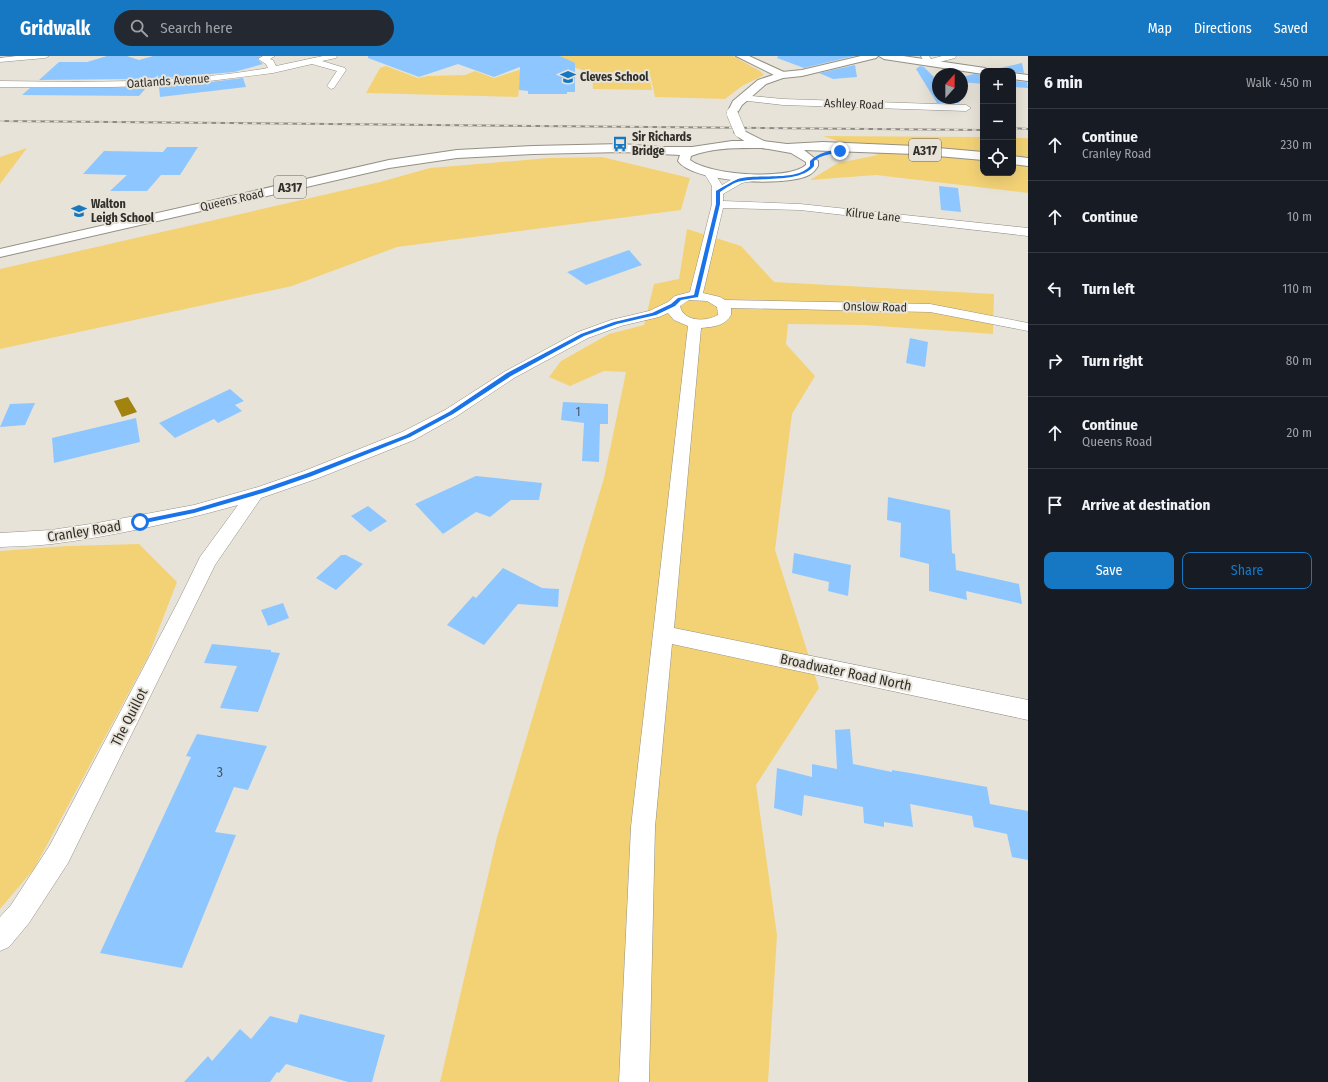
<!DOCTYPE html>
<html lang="en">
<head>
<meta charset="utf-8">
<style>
  :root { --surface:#171b24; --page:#242831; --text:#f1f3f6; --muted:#9ea1a6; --line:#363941; --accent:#1678c3 }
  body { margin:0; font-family:"Fira Sans Condensed",sans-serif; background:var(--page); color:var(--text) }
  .controls { position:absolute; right:12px; top:12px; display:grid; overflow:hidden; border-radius:8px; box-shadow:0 4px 16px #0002 }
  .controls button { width:36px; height:36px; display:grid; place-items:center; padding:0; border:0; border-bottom:1px solid var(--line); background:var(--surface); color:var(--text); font:20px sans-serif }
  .compass { position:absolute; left:932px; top:12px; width:36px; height:36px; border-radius:50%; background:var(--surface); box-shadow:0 4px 16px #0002; rotate:21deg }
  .stop { position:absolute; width:12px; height:12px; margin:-9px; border:3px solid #1a73e8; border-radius:50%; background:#fff }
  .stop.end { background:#1a73e8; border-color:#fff; box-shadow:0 1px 4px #0008 }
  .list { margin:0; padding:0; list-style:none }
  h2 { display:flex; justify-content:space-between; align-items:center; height:52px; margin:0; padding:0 16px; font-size:17px }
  h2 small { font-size:13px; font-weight:400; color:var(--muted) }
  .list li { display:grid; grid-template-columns:26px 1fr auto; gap:12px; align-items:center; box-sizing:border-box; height:72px; padding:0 16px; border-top:1px solid var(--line) }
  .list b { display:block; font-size:15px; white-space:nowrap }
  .list p { margin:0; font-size:13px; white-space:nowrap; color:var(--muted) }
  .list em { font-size:13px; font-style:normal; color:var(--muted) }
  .actions { display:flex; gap:8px; padding:12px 16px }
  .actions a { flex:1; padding:9px 0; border:1px solid var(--accent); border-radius:8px; text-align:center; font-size:14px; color:var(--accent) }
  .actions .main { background:var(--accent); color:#fff }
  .icon { flex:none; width:22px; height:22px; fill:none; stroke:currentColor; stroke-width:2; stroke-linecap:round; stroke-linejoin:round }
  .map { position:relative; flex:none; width:1028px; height:1026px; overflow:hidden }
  header { display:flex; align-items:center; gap:24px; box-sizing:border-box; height:56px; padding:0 20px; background:var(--accent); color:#fff }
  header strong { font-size:19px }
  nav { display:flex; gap:22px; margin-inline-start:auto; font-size:14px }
  .search { width:280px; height:36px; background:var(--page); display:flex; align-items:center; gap:10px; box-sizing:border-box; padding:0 14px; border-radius:22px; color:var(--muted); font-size:15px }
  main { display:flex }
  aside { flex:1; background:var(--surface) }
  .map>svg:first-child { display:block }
  .green { fill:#f3d276 }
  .water { fill:#a38310 }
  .building { fill:#8ec7ff }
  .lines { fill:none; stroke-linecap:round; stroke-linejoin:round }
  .minor-casing { stroke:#949085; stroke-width:1 }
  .tertiary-casing { stroke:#949085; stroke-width:2 }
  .secondary-casing { stroke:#949085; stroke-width:2 }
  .primary-casing { stroke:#949085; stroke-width:2 }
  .minor { fill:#fff; fill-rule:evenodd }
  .tertiary { fill:#fff; fill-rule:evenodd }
  .secondary { fill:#fff; fill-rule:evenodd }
  .primary { fill:#fff; fill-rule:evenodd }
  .rail-casing { stroke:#8f8b84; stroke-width:2 }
  .rail { stroke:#e8e3d8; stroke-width:1.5; stroke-dasharray:4.5; stroke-linecap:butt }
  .secondary-bridge-casing { stroke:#949085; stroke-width:12; stroke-linecap:butt }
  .secondary-bridge { stroke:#fff; stroke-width:11 }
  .route { fill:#1a73e8 }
  .labels { text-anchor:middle; stroke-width:4; stroke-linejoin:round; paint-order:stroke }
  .far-poi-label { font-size:12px; font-weight:bold; fill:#312f2b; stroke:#e8e3d8; text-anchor:start }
  .far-street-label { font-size:12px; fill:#312f2b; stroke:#e8e3d8 }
  .number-label { font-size:12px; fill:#485560 }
  .shield { fill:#e8e3d8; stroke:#68655f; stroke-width:1 }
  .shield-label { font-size:13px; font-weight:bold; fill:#312f2b }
  .street-label { font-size:14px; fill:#312f2b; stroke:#e8e3d8 }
  .near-number-label { font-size:14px; fill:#485560 }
</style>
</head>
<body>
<header>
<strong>Gridwalk</strong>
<div class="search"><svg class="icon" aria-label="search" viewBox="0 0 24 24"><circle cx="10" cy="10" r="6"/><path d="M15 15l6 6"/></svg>Search here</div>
<nav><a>Map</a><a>Directions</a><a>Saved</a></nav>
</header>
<main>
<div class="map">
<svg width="1028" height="1026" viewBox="0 0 1028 1026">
  <rect width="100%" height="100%" fill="#e8e3d8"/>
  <!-- green -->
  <path class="green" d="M560 0H733L760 15 764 19 742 30 725 43 655 41 650 18 593 17 565 9Z
    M386 10 418 22 428 20 465 19 475 15 494 22 522 13 520 22 518 41 366 37 380 12Z
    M592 18 649 19 652 34 593 33Z
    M823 80 983 81V117H1013V82H1028V137L876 119 810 124 838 107 878 99Z
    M27 92 0 128V101Z
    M602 101 690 122 681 154 397 191 292 230 0 293V213L380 126 430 112 549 102Z
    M687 173 741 190 774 226 994 238 993 278 864 269 788 268 786 288 815 320 792 358 775 494 819 632 756 729 777 879 768 1026H440L497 781 604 422 626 316 604 315 570 330 549 321 561 305 609 278 644 269 654 228 679 223Z
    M139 488 177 526 148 601 34 813 0 853V495L67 490Z"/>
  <!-- water -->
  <path class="water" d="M128 341 137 356 122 361 114 345Z"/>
  <!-- building -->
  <path class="building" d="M107 0H127L139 4 153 0H260L257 3 263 8 234 16 168 22H158V19L155 22 134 23 39 24 59 6H87Z
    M368 0H560L575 7V36H567V38H528V35L519 34 520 11 494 21 458 8 419 21 368 2Z
    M778 0H854L804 12 777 2Z
    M1022 7 1024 17 991 14Z
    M855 9 857 21 833 23 819 17Z
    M920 10 924 11 938 25V42H955L960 47H937L916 13Z
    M974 18 983 19V28L962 26V21Z
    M243 22 246 31 160 41 159 31 177 30Z
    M1013 25 1027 26 1028 32 1013 31Z
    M147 31 139 40 22 39 30 32Z
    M167 91H198L180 119H161L147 135H110L127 119 83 118 104 95 163 96Z
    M939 130 958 132 961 156 941 154Z
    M629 194 642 209 586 229 567 216Z
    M910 282 928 286 925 311 906 307Z
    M230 333 244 345 235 349 242 355 218 367 214 363 175 382 159 367Z
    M563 346 608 348V368H600L599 406 582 405 584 367 561 364Z
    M35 347 25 369 0 371 10 348Z
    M136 362 140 386 54 407 52 382Z
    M476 420 542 427 539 444H511L490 461 476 456 443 478 415 448Z
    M888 441 950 454 952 497 955 498 956 514 1019 528 1022 548 966 535 967 544 929 535V508L900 501 901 467 887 464Z
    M368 450 387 465 370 476 351 460Z
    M794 497 851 509 848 540 828 535 829 526 792 517Z
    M341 499H346L363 508 336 534 316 522Z
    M503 512 542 532 559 533 558 551 518 548 484 589 447 569 473 540 476 542Z
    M283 547 289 562 268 570 261 554Z
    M212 588 271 594V596L280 597 258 656 220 652 237 610 204 607Z
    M850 673 853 708 892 716V714L916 718 987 731 990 748 1028 755V804L1012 801 1007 778 974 771 972 760 910 748 913 771 884 766V771L864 767 863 751 804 739 802 760 774 752 777 712 812 721V708L837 713 835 674Z
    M197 678 267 690 248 734 234 731 215 776 236 779 182 912 100 897 191 701 186 700Z
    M300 958 385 979 372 1026H348L286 1008 279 1017 277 1016 270 1026H184L208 1000 212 1005 240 973 251 983 270 960 297 967Z"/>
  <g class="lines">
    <!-- minor casing -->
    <g class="minor-casing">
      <path id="minor" d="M17 0H49L45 2 0 6V2Z
        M263 0H275L270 3 273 4 276 10 323 0H337L336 2 322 5 345 12 346 14 334 32 331 33 327 30 337 15 312 8 273 17 177 29 111 31H0V25C90 26 179 28 268 12L266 8 258 3Z
        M921 0H929L931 3 942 0H956L955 2 928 9 925 8Z
        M742 39 783 43 966 49 971 52 966 55 783 49 739 44 737 42Z
        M709 114 713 115 722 129C730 124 751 113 759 122L758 124 742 127 723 138V145L800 148 1028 172V180L800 154 723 152 703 237 720 241 725 244 930 248 1028 267V275L930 256 731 252V259C725 270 713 271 701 272L674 572 1028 644V664L672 588 655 771 649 1026H619L631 771 688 270 674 264 668 257 659 261 621 270 588 282 514 322 457 360 414 384 316 423 261 442 215 509 68 807 29 867 9 891 0 895V861L11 849 50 789 178 546 200 501 238 449C177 466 114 480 52 488 35 490 17 490 0 491V477L51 474 97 467 194 449 258 431 304 415 402 376 445 354 504 316 578 276 611 264 649 255 668 246 675 240 690 236 712 148V130L704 117ZM689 244 707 245 717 251 718 259C706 266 683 266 680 250Z"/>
    </g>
    <!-- tertiary casing -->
    <g class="tertiary-casing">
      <path id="tertiary" d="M736 0H749L786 17 787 19 782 22 778 21Z
        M879 0H903L985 12 990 15H983V18L884 3Z
        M1013 17 1028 19V25L1013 23Z"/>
    </g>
    <!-- secondary casing -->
    <g class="secondary-casing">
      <path id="secondary" d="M861 0H878L876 2 802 20 783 22 766 28 742 49 736 59 732 60 727 57 733 45 758 24 782 16 802 14Z
        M740 73 770 88 772 90 770 92C761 95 739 84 734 76L736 74Z"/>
    </g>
    <!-- primary casing -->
    <g class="primary-casing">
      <path id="primary" d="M732 85H763L787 88 823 86 915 90 983 96V104L915 98 804 94 818 105V110C816 113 813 117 809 119 787 131 693 127 678 105L680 99 622 96 533 98 457 102 389 112 0 201V193L389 104 457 94 533 90 622 88 660 91H692ZM763 92 791 97 806 106V109C788 125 709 119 690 104L691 100C714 91 740 92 763 92Z
        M1013 100 1028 102V110L1013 108Z"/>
    </g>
    <!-- minor -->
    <use href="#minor" class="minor"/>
    <!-- tertiary -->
    <use href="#tertiary" class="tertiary"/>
    <!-- secondary -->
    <use href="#secondary" class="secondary"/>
    <!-- primary -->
    <use href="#primary" class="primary"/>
    <!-- rail casing -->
    <g class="rail-casing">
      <path id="rail" d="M0 65 983 74
        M1013 72 1028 73"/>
    </g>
    <!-- rail -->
    <use href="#rail" class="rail"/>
    <!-- secondary-bridge casing -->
    <g class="secondary-bridge-casing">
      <path id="secondary-bridge" d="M732 57 740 76"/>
    </g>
    <!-- secondary-bridge -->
    <use href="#secondary-bridge" class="secondary-bridge"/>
  </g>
  <!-- route -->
  <path class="route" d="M841 94V96C831 98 821 99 814 105V110C800 127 762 121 742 125 734 126 726 132 720 136V148L698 241 681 244 675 250 656 259 617 268 584 280 511 320 453 358 410 381 312 420 266 436 194 457 140 468 137 466 140 464 194 453 262 433 308 417 406 379 449 356 507 317 581 278 614 266 652 257 671 248 678 242 694 239 716 148V135C723 131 731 126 738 123 758 117 796 126 810 110V105C818 97 830 94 841 94Z"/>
  <!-- icons -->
  <defs>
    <g id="school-bare" transform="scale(1.2)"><path d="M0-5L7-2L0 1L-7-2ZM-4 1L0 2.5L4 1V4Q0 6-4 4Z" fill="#1678c3" stroke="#e8e3d8" stroke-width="2.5" paint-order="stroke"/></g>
    <g id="bus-bare" transform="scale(1.2)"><path d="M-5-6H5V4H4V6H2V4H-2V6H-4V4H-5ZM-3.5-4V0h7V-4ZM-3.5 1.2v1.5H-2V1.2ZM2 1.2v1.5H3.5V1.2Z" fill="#1678c3" stroke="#e8e3d8" stroke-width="2.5" paint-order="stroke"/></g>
  </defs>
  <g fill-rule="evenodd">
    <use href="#school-bare" x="568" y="21"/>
    <use href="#bus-bare" x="620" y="88"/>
    <use href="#school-bare" x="79" y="155"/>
  </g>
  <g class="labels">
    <!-- far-poi labels -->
    <g class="far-poi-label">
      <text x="580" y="25">Cleves School</text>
      <text x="632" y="85">Sir Richards<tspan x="632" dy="14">Bridge</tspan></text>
      <text x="91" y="152">Walton<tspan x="91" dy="14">Leigh School</tspan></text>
    </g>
    <!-- far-street labels -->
    <g class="far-street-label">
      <text transform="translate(168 25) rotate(-4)" y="4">Oatlands Avenue</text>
      <text transform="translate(854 48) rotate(2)" y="4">Ashley Road</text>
      <text transform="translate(232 144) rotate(-13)" y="4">Queens Road</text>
      <text transform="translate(873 159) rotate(6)" y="4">Kilrue Lane</text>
      <text transform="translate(875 251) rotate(1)" y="4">Onslow Road</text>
    </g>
    <!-- number labels -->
    <g class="number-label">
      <text x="578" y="360">1</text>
    </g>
    <!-- shield labels -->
    <g class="shield">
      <rect x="909" y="83" width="32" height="22" rx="3"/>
      <rect x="274" y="120" width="32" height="22" rx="3"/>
    </g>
    <g class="shield-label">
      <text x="925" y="99">A317</text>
      <text x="290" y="136">A317</text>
    </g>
    <!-- street labels -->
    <g class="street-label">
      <text transform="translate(84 475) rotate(-9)" y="5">Cranley Road</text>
      <text transform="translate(846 616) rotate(12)" y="5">Broadwater Road North</text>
      <text transform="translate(129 661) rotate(-63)" y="5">The Quillot</text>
    </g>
    <!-- near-number labels -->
    <g class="near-number-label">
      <text x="220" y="721">3</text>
    </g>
  </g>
</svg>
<div class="controls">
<button>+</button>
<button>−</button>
<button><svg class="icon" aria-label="locate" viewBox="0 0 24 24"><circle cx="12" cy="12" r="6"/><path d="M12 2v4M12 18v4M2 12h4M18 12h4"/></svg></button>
</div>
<svg class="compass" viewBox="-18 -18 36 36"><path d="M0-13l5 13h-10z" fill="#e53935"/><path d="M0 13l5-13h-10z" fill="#9ea1a6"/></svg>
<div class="stop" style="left:140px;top:466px"></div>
<div class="stop end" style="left:840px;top:95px"></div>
</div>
<aside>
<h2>6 min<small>Walk · 450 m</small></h2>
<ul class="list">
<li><svg class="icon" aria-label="ahead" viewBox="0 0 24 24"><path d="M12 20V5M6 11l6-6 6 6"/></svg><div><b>Continue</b><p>Cranley Road</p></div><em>230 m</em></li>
<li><svg class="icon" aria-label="ahead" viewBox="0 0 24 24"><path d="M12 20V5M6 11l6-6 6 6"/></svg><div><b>Continue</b></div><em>10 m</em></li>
<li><svg class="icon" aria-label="left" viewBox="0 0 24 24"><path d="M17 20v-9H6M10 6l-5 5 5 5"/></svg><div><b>Turn left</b></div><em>110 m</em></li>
<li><svg class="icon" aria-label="right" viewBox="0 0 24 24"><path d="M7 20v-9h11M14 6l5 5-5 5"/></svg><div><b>Turn right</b></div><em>80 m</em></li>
<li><svg class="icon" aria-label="ahead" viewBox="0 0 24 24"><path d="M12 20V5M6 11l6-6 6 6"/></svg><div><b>Continue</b><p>Queens Road</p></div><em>20 m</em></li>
<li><svg class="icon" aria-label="arrive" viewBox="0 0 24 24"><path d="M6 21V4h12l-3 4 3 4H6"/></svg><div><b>Arrive at destination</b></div></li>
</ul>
<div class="actions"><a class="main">Save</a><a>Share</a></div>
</aside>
</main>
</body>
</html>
